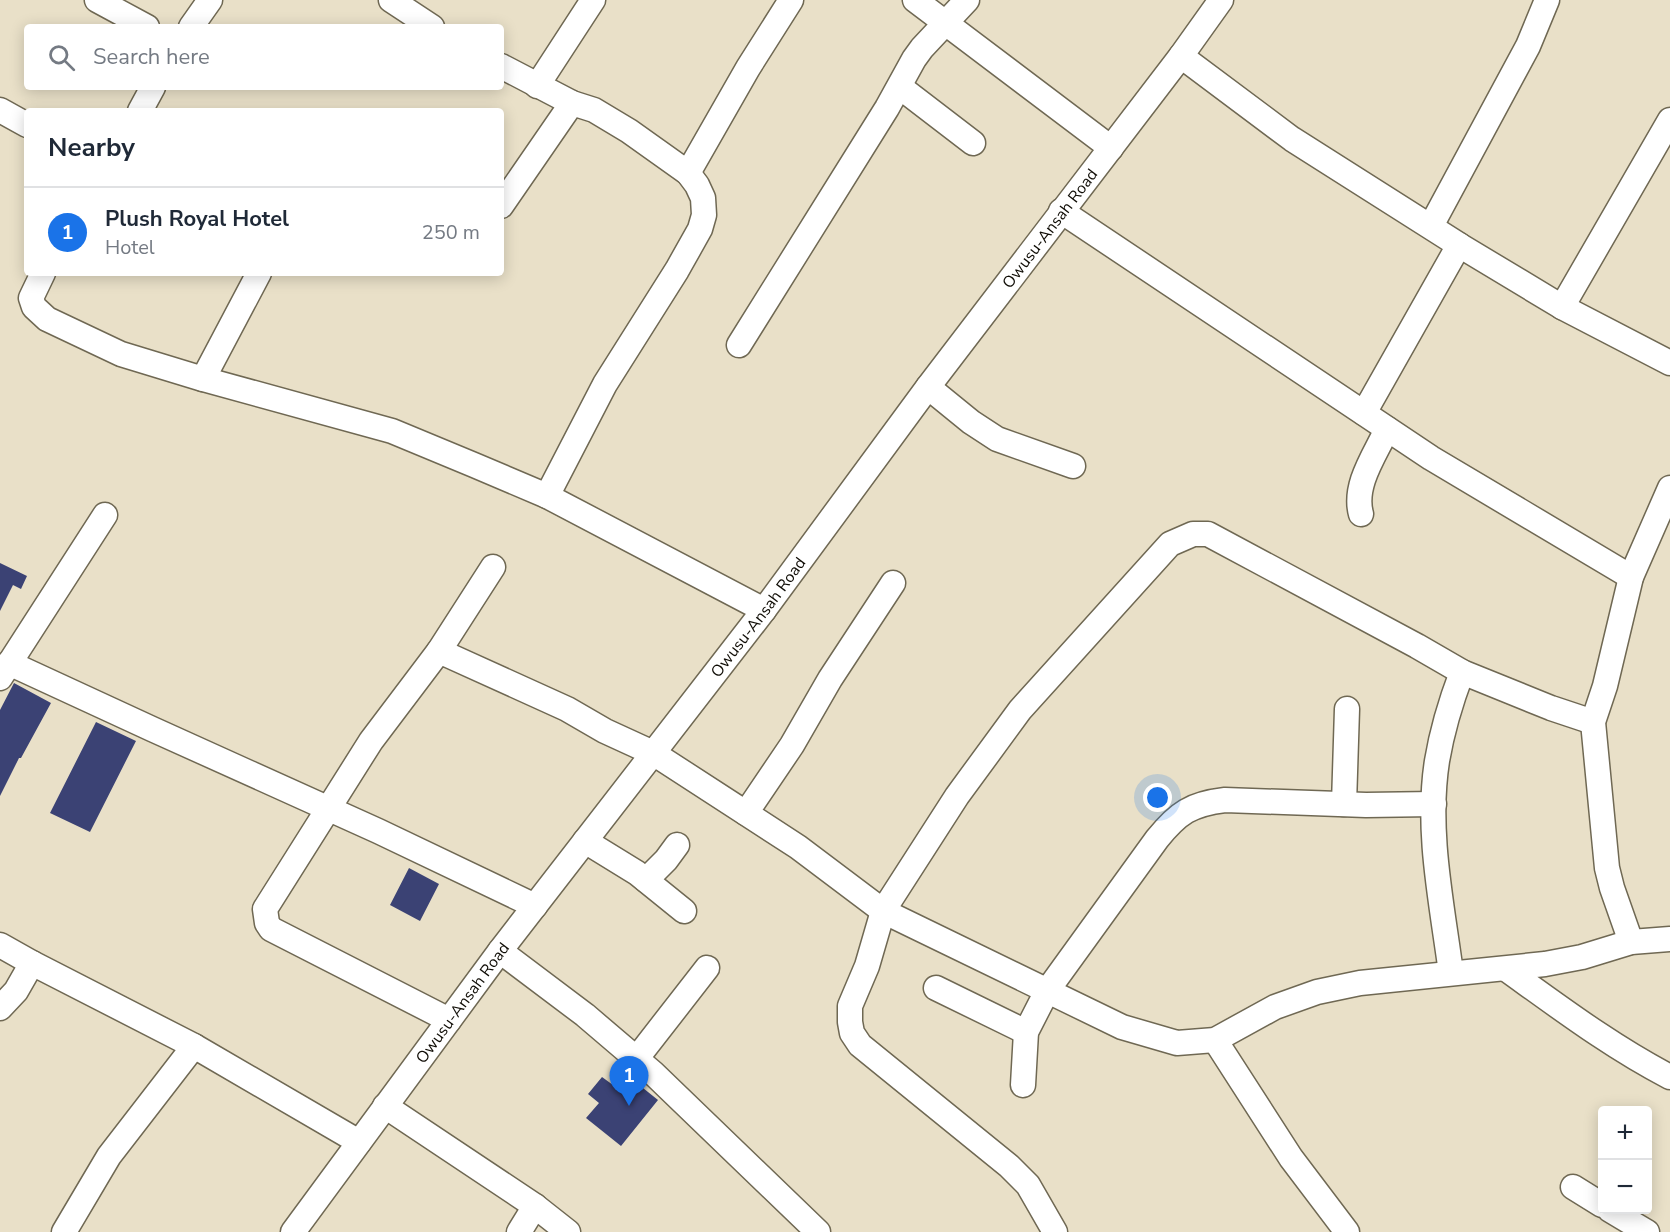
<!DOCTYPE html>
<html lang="en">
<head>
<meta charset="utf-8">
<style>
  :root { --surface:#fff; --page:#f6f6f7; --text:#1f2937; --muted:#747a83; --line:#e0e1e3; --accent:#1a73e8 }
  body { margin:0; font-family:"Nunito Sans",sans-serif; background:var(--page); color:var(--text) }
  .controls { position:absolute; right:18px; bottom:18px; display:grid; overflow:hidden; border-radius:6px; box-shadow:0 3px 15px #0003 }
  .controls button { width:54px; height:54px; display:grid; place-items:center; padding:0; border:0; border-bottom:2px solid var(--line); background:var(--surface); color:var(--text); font:30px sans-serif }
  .you { position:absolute; left:1158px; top:798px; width:21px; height:21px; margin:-15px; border:4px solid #fff; border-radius:50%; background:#1a73e8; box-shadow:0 0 0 9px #1a73e833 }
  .badge { display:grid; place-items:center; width:39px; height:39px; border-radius:50%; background:var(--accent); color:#fff; font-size:20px; font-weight:700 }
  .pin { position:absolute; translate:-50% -50px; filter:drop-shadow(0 2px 3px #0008) }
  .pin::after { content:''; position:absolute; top:32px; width:21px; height:18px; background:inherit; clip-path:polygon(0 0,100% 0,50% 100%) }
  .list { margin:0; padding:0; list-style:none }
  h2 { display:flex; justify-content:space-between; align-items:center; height:78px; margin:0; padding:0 24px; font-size:26px }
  h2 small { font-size:20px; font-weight:400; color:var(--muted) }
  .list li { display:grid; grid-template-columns:39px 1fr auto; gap:18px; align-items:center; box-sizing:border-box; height:90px; padding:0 24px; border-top:2px solid var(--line) }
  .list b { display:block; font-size:22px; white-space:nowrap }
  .list p { margin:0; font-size:20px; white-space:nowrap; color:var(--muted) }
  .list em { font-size:20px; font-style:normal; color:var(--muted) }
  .icon { flex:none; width:33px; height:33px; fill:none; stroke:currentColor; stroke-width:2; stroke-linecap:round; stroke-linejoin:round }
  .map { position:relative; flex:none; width:1670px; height:1232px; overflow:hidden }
  .search { position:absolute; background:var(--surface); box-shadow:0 3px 15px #0003; left:24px; top:24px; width:480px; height:66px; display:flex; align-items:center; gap:15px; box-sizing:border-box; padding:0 21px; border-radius:6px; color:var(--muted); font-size:22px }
  .panel { position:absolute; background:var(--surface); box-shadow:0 3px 15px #0003; left:24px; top:108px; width:480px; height:168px; border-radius:6px }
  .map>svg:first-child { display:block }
  .building { fill:#3b4274 }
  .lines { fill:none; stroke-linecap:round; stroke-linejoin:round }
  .minor-casing { stroke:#6f6853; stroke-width:27 }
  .minor { stroke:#fff; stroke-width:24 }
  .labels { text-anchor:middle; stroke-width:6; stroke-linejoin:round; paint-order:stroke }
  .street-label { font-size:16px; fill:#0f0c05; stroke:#fff }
</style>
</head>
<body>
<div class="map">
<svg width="1670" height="1232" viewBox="0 0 1670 1232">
  <rect width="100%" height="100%" fill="#e9e0c8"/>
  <!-- building -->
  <path class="building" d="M0 563 27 576 21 589 13 585 0 611Z
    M14 683 51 703 21 758H19L0 796V710Z
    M96 722 136 741 90 832 50 813Z
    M409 868 439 884 420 921 390 905Z
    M623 1072 658 1100 621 1146 586 1118 599 1103 588 1094 602 1077 613 1085Z"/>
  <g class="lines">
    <!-- minor casing -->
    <g class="minor-casing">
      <g id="minor">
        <path d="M97 0 147 27"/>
        <path d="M391 0 432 27"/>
        <path d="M915 0 1111 148"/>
        <path d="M191 27 210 0"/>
        <path d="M1181 56 1292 139 1459 245 1562 307 1670 363"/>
        <path d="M501 66 572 103 594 110 629 131 688 173 697 185 703 198 704 215 700 229 677 270 605 384 547 496"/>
        <path d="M537 86 593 0"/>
        <path d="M900 87 973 143"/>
        <path d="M0 110 27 125"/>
        <path d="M140 111 153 87"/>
        <path d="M688 173 748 68 791 0"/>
        <path d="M501 206 572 103"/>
        <path d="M1061 211 1431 458 1631 577"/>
        <path d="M1431 226 1528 46 1547 0"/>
        <path d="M43 273 31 298 34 307 47 319 121 354 203 379 392 431 474 465 547 496 764 610"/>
        <path d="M1562 307 1670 120"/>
        <path d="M739 345 887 108 914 59 922 48 967 0"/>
        <path d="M203 379 259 273"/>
        <path d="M928 387 971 422 997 439 1073 466"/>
        <path d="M1364 413 1459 245"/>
        <path d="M1361 514C1353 485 1375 455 1387 429"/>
        <path d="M439 651 493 567"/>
        <path d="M9 663 152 729 378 831 535 906"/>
        <path d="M0 678 105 515"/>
        <path d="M1344 804 1347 709"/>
        <path d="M746 813 792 745 830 679 893 583"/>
        <path d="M585 841 637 873 684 911"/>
        <path d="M646 880 666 860 677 845"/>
        <path d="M1631 942 1612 888 1607 868 1593 722 1605 686 1631 577 1670 488"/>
        <path d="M0 945 32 963 194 1046 359 1142"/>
        <path d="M500 951 585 1015 653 1073 818 1232"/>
        <path d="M1506 969C1559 1007 1612 1047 1670 1077"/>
        <path d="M1451 973C1442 904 1426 831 1437 761 1442 731 1451 701 1462 672"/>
        <path d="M936 988 1026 1032"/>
        <path d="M0 1008 16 991 32 963"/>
        <path d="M449 1020 271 929 267 923 265 909 371 741 439 651 567 709 605 731 653 753 798 847 883 911 1122 1027 1177 1043 1215 1040 1275 1007 1317 992 1360 983 1545 964 1582 957 1631 942 1670 939"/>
        <path d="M1215 1040 1291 1158 1347 1232"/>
        <path d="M637 1058 707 968"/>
        <path d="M1023 1085 1026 1032 1047 991 1157 839C1178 813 1191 804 1225 800L1366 805 1434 804"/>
        <path d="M385 1106 535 1206 568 1232"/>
        <path d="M1573 1187 1602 1205"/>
        <path d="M1610 1210 1647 1232"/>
        <path d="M64 1232 109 1156 194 1046"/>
        <path id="s1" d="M293 1232 500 951 764 610 928 387 1181 56 1221 0"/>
        <path d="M519 1232 535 1206"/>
        <path d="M1055 1232 1028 1185 1009 1166 860 1045 852 1033 850 1022V1006L867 966 883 911 957 796 1020 710 1170 544 1193 534H1208L1417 646 1462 672 1551 708 1593 722"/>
      </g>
    </g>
    <!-- minor -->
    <use href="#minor" class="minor"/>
  </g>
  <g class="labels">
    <!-- street labels -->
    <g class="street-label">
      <text dy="6" stroke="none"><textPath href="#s1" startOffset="1257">Owusu-Ansah Road</textPath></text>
      <text dy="6" stroke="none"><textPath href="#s1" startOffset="771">Owusu-Ansah Road</textPath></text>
      <text dy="6" stroke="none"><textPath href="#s1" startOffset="285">Owusu-Ansah Road</textPath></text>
    </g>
  </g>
</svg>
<div class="controls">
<button>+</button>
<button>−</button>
</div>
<div class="you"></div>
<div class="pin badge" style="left:629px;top:1106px">1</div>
<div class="search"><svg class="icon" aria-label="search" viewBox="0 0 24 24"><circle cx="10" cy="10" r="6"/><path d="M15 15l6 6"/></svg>Search here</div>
<section class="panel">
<h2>Nearby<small></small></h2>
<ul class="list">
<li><span class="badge">1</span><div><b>Plush Royal Hotel</b><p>Hotel</p></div><em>250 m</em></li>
</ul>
</section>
</div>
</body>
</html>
